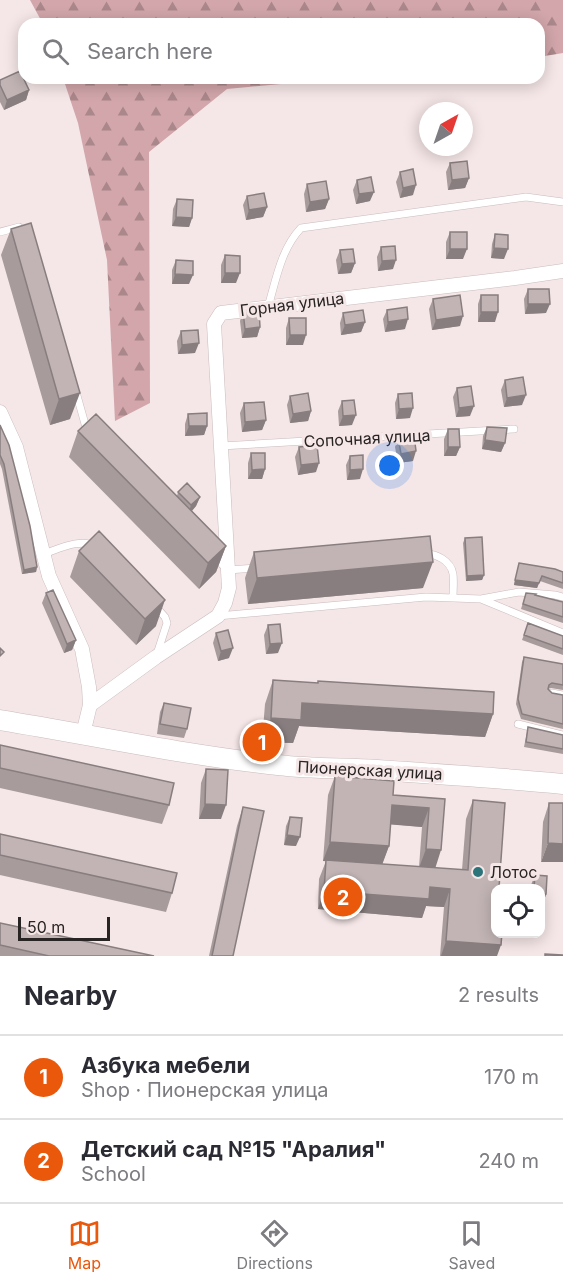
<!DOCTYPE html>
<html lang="en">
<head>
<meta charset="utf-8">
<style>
  :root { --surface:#fff; --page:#f2f2f3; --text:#2b2b33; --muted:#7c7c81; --line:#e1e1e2; --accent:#ea580c }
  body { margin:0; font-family:Inter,sans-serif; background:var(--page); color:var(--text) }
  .controls { position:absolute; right:18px; bottom:18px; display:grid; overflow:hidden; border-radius:12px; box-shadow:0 3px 15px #0003 }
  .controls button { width:54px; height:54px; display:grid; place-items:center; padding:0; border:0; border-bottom:2px solid var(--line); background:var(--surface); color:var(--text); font:30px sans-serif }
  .compass { position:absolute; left:419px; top:102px; width:54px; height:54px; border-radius:50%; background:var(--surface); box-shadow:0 3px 15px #0003; rotate:40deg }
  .scale { position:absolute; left:18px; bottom:15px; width:92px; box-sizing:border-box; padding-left:6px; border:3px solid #292424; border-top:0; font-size:16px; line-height:21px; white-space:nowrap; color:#292424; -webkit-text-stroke:4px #f5e6e7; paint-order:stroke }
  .you { position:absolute; left:390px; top:466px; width:21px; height:21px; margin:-15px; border:4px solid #fff; border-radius:50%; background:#1a73e8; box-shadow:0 0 0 9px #1a73e833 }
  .badge { display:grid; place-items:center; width:39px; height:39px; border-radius:50%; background:var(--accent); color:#fff; font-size:20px; font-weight:700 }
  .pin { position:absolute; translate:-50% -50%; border:3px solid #fff; box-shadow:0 2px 6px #0006 }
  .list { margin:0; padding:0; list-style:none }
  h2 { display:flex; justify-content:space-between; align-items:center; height:78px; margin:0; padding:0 24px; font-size:26px }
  h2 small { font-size:20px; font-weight:400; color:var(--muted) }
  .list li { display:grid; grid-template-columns:39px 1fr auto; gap:18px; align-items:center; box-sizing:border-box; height:84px; padding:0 24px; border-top:2px solid var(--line) }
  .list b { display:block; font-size:22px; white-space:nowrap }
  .list p { margin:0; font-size:20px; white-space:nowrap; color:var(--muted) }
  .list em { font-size:20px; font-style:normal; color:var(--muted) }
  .icon { flex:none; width:33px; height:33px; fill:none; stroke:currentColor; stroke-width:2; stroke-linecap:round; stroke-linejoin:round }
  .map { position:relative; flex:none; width:563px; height:956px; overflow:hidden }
  .search { position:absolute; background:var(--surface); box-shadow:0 3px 15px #0003; left:18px; right:18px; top:18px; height:66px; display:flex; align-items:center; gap:15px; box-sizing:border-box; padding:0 21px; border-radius:18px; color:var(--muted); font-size:22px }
  .sheet { height:246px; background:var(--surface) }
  nav { display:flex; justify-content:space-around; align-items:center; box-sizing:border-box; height:84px; border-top:2px solid var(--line); background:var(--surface); font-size:16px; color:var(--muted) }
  nav a { display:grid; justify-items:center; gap:3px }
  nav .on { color:var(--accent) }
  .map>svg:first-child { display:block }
  .forest { fill:url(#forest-firs) }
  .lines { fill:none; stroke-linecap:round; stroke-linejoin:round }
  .lane-casing { stroke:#cabcbd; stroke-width:8 }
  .street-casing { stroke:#cabcbd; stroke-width:15 }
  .secondary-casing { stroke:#cabcbd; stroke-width:21 }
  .lane { stroke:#fff; stroke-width:7 }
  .street { stroke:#fff; stroke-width:14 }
  .secondary { stroke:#fff; stroke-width:20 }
  .wall { fill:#a79b9c; fill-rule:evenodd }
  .shaded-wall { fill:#887e7f }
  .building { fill:#c2b4b5; stroke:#887e7f; stroke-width:1.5 }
  .poi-dot { fill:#2a747a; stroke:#f5e6e7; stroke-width:2 }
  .labels { text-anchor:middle; stroke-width:6; stroke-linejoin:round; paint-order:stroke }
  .street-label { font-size:16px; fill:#292424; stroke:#f5e6e7 }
  .poi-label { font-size:16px; fill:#292424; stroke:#f5e6e7; text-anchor:start }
</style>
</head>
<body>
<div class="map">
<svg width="563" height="956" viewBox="0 0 563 956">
  <defs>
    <pattern id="forest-firs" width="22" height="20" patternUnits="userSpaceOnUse" patternTransform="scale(1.5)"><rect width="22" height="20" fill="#d2a6aa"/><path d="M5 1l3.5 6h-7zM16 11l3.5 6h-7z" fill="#aa878a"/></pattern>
  </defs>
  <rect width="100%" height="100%" fill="#f5e6e7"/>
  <!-- forest -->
  <path class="forest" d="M30 0H563V53L539 57V24H43Z
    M63 78H346L227 89 149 152 150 403 115 421 107 260 78 123Z"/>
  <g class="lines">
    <!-- lane casing -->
    <g class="lane-casing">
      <path id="lane" d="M0 232 19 227
        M268 307C276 280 281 249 301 228L526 197 563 202
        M76 392 85 424 90 432
        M221 446 514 429
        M43 554C59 549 80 538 95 546
        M424 554C436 553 451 561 453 574 454 582 453 590 453 598
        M214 557 228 570 257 568
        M481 599 519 592 555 595 563 597
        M156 607 165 617 167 623 157 654
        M218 616 426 597 481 599 563 633
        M552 693 563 695
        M518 724 563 735"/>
    </g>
    <!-- street casing -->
    <g class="street-casing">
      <path id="street" d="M0 412 16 447 49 576 82 649 89 687 90 705 83 734
        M90 705 156 657 218 616 225 603 229 588 214 324 221 313 515 278 563 271"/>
    </g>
    <!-- secondary casing -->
    <g class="secondary-casing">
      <path id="secondary" d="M0 720C93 735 184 755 278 765 311 769 344 768 377 770 439 774 501 778 563 784"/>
    </g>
    <!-- lane -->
    <use href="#lane" class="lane"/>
    <!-- street -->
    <use href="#street" class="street"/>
    <!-- secondary -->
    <use href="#secondary" class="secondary"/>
  </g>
  <!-- wall -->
  <path class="wall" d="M0 80 29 90 26 100 4 110 0 102Z
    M450 163 469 178 465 188 448 190 446 172Z
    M400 172 413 195 400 198 396 182Z
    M357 180 370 201 356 204 353 190Z
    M307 184 329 199 325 209 306 212 304 194Z
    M247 196 267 207 263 217 246 220 243 205Z
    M177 199 192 218 189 227 172 226 173 209Z
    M11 229 70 419 50 425 1 255Z
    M450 232 463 259H446V242Z
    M495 234 504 259 491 258 492 244Z
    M381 247 393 269 378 271 377 257Z
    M340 250 355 263 351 273 338 274 336 260Z
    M225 255 236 283H221V265Z
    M176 260 189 284H172V270Z
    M528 289 546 313 525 314 524 299Z
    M481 295 495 322H478V304Z
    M433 299 460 326 432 330 429 309Z
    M387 310 405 329 385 332 383 319Z
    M243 311 260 327 257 337 242 338 240 321Z
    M343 313 365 322 361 332 341 335 340 323Z
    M289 318 303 345H286V328Z
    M181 331 195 353 178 354 177 341Z
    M505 380 522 405 504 407 501 390Z
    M457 388 470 416 456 417 453 397Z
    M398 394 410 418 396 419 395 403Z
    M290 396 311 411 308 421 290 423 287 405Z
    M342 401 352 425 339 426 338 411Z
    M244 403 266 420 262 430 242 432 240 413Z
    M188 414 207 426 204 435 185 436V424Z
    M0 425 37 567 36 572 22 574 2 469 0 464Z
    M487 427 505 443 501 452 482 449 483 436Z
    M448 429 460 447 456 456H444V439Z
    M78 431 177 496 178 492 200 497 196 506 192 511 226 546 216 572 199 589 69 457Z
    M398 437 413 461 398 463 395 447Z
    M299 447 316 472 298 475 295 457Z
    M251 453 265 469 262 479H248V463Z
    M350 456 360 479 347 480 346 465Z
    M465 538 484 575 482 580 466 581 463 543Z
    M79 551 156 626 136 645 70 577Z
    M254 552 423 588 248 604 245 578Z
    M519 563 563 572V589L540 581 537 588 514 585Z
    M46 593 76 640 72 650 64 653 42 603Z
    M526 593 563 602V623L521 609Z
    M528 623 563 636V655L522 640Z
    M268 625 278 653 266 654 264 635Z
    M216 633 229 658 218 661 213 643Z
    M524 657 563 664V690L551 688 548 689 552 693 563 695V729L521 719 516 704 522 662Z
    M273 680 493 714 485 737 299 726 293 743 262 742 265 704Z
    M164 703 187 729 184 738 157 734 160 712Z
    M528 727 563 735V754L524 747Z
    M0 745 169 805 162 824 0 788Z
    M206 769 221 819H199L201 783Z
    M335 776 393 795 445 799 435 868 462 870 466 819 473 800 495 888 497 956H440L444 907 426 906 422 918 318 909 319 879 326 861H323L328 795ZM390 824 422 827 419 867 382 864 389 846Z
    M549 803H563L541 862 543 822Z
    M243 807 233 956H209L237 826Z
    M290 817 296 846 284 845 286 826Z
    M0 834 172 893 166 912 0 875Z
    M535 875 546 894 543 904H540V888H531V885Z
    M0 923 154 956H0Z"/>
  <!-- shaded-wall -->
  <path class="shaded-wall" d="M29 90 26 100 4 110 7 100Z
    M469 178 465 188 448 190 452 180Z
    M416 185 413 195 400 198 403 188Z
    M374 192 370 201 356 204 359 194Z
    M329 199 325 209 306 212 310 202Z
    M267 207 263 217 246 220 249 210Z
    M176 217 192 218 189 227 172 226Z
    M494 248 508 249 504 259 491 258Z
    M450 249H467L463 259H446Z
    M396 260 393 269 378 271 382 261Z
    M355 263 351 273 338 274 342 264Z
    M225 273H240L236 283H221Z
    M175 274 193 275 189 284H172Z
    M528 304H550L546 313 525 314Z
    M481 312H498L495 322H478Z
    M463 316 460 326 432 330 436 320Z
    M408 319 405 329 385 332 388 322Z
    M365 322 361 332 341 335 345 325Z
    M260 327 257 337 242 338 245 329Z
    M290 335H306L303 345H286Z
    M199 343 195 353 178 354 182 345Z
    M80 393 70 419 50 425 59 399Z
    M526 395 522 405 504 407 507 398Z
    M474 406 470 416 456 417 459 408Z
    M413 408 410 418 396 419 399 409Z
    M311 411 308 421 290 423 293 414Z
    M356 415 352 425 339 426 343 416Z
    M266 420 262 430 242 432 245 422Z
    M189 426H207L204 435 185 436Z
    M485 440 505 443 501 452 482 449Z
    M448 447H460L456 456H444Z
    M416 451 413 461 398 463 401 454Z
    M319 463 316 472 298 475 301 465Z
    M265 469 262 479H248L252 470Z
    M363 469 360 479 347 480 350 470Z
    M200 497 196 506 188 515 191 505Z
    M226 546 216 572 199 589 208 563Z
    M433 562 423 588 248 604 257 578Z
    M37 567 36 572 22 574 24 570Z
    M484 575 482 580 466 581 467 576Z
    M515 580 539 583 537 588 514 585Z
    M165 600 156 626 136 645 145 619Z
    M76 640 72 650 64 653 67 644Z
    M282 643 278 653 266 654 270 644Z
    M233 648 229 658 218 661 221 651Z
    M302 703 493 714 485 737 299 726 293 743 262 742 271 718Z
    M205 804 226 805 221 819H199Z
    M392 805 429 808 422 827 385 824Z
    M287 835 300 837 296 846 284 845Z
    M330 842 389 846 382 865 323 861Z
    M548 843 563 844V862H541Z
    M426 849 441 850 435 869 419 868Z
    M430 887 450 889 444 907 426 906 422 918 318 909 324 891Z
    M540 894H546L543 904H540Z
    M446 941 501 945 497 956H441Z"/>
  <!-- building -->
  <path class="building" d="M20 71 29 90 7 100 0 85V80Z
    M467 161 469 178 452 180 450 163Z
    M413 169 416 185 403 188 400 172Z
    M371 177 374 192 359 194 357 180Z
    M326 181 329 199 310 202 307 184Z
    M264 193 267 207 249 210 247 196Z
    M177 199 193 200 192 218 176 217Z
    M31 223 80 393 59 399 11 229Z
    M450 232H467V249H450Z
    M495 234 508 235V249L494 248Z
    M395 246 396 260 382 261 381 247Z
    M353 249 355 263 342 264 340 250Z
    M225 255 240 256V273H225Z
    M176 260 193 261V275L175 274Z
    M528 289H549L550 304H528Z
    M460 295 463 316 436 320 433 299Z
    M481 295H498V312H481Z
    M407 307 408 319 388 322 387 310Z
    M259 309 260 327 245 329 243 311Z
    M363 310 365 322 345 325 343 313Z
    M289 318H306V335H290Z
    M198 330 199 343 182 345 181 331Z
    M523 377 526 395 507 398 505 380Z
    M471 386 474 406 459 408 457 388Z
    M308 393 311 411 293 414 290 396Z
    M412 393 413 408 399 409 398 394Z
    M354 400 356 415 343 416 342 401Z
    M264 402 266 420 245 422 244 403Z
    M207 413V426H189L188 414Z
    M96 414 226 546 208 563 78 431Z
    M0 425 9 445 30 526 37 567 24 570 4 464 0 455Z
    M487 427 507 428 505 443 485 440Z
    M448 429H459L460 447H448Z
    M414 435 416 451 401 454 398 437Z
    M317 445 319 463 301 465 299 447Z
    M251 453H265V469L252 470Z
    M363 455V469L350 470V456Z
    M187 483 200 497 191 505 178 492Z
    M99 531 165 600 145 619 79 551Z
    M430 536 433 562 257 578 254 552Z
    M482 537 484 575 467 576 465 538Z
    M519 563 555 569 563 572V583L542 576 539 583 515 580Z
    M53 590 76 640 67 644 46 593Z
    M526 593 536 594 535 595 563 602V617L523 604Z
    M528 623 563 636V649L524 635Z
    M280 624 282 643 270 644 268 625Z
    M228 630 233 648 221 651 216 633Z
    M0 648 4 652 0 656Z
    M524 657 563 664V685L552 683 549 685 548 689 552 693 563 695V724L522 714 518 699Z
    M273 680 318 683V681L494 692 493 714 302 703 301 720 271 718Z
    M164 703 191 708 187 729 160 724Z
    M528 727 563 735V749L526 742Z
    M0 745 174 783 169 805 0 768Z
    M206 769 228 770 226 805 205 804Z
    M335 776 394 781 393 795 445 799 441 850 426 849 429 808 392 805 389 846 330 842Z
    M473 800 505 803 499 888H495V933H502L501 945 446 941 450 889 430 887 429 899 324 891 326 860 468 870Z
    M549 803H563V844L548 843Z
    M243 807 264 811 233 956H212Z
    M290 817 302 818 300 837 287 835Z
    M0 834 177 873 172 893 0 855Z
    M535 875 547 876 546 894H540V888H534Z
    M0 923 154 956H49L0 945Z
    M545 954 563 955V956H545Z"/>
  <!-- markers -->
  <circle class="poi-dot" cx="478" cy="872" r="6"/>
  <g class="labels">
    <!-- street labels -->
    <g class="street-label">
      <text transform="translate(292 304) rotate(-7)" y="6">Горная улица</text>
      <text transform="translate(367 438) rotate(-3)" y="6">Сопочная улица</text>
      <text transform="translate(370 770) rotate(3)" y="6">Пионерская улица</text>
    </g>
    <!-- poi labels -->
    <g class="poi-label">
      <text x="490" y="878">Лотос</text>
    </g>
  </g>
</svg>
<div class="controls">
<button><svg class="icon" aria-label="locate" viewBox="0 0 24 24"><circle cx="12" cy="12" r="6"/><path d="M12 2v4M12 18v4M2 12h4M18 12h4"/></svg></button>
</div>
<svg class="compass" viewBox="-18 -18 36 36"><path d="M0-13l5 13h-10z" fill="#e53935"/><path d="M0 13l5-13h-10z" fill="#7c7c81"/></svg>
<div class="scale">50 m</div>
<div class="you"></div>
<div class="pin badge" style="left:262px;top:742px">1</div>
<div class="pin badge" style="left:343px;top:897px">2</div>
<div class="search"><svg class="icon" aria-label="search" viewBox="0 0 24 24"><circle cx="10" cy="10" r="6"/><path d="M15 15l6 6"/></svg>Search here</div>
</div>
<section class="sheet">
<h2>Nearby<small>2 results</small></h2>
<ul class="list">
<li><span class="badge">1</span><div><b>Азбука мебели</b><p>Shop · Пионерская улица</p></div><em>170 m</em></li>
<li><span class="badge">2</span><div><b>Детский сад №15 &quot;Аралия&quot;</b><p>School</p></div><em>240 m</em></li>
</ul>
</section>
<nav>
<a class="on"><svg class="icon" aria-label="map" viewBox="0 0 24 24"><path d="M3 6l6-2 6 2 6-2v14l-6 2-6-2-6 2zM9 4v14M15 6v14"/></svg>Map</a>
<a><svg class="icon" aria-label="directions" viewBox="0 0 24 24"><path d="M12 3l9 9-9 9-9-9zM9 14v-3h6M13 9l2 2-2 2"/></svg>Directions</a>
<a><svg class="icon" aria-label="saved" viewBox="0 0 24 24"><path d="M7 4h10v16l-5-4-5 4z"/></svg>Saved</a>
</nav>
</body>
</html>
